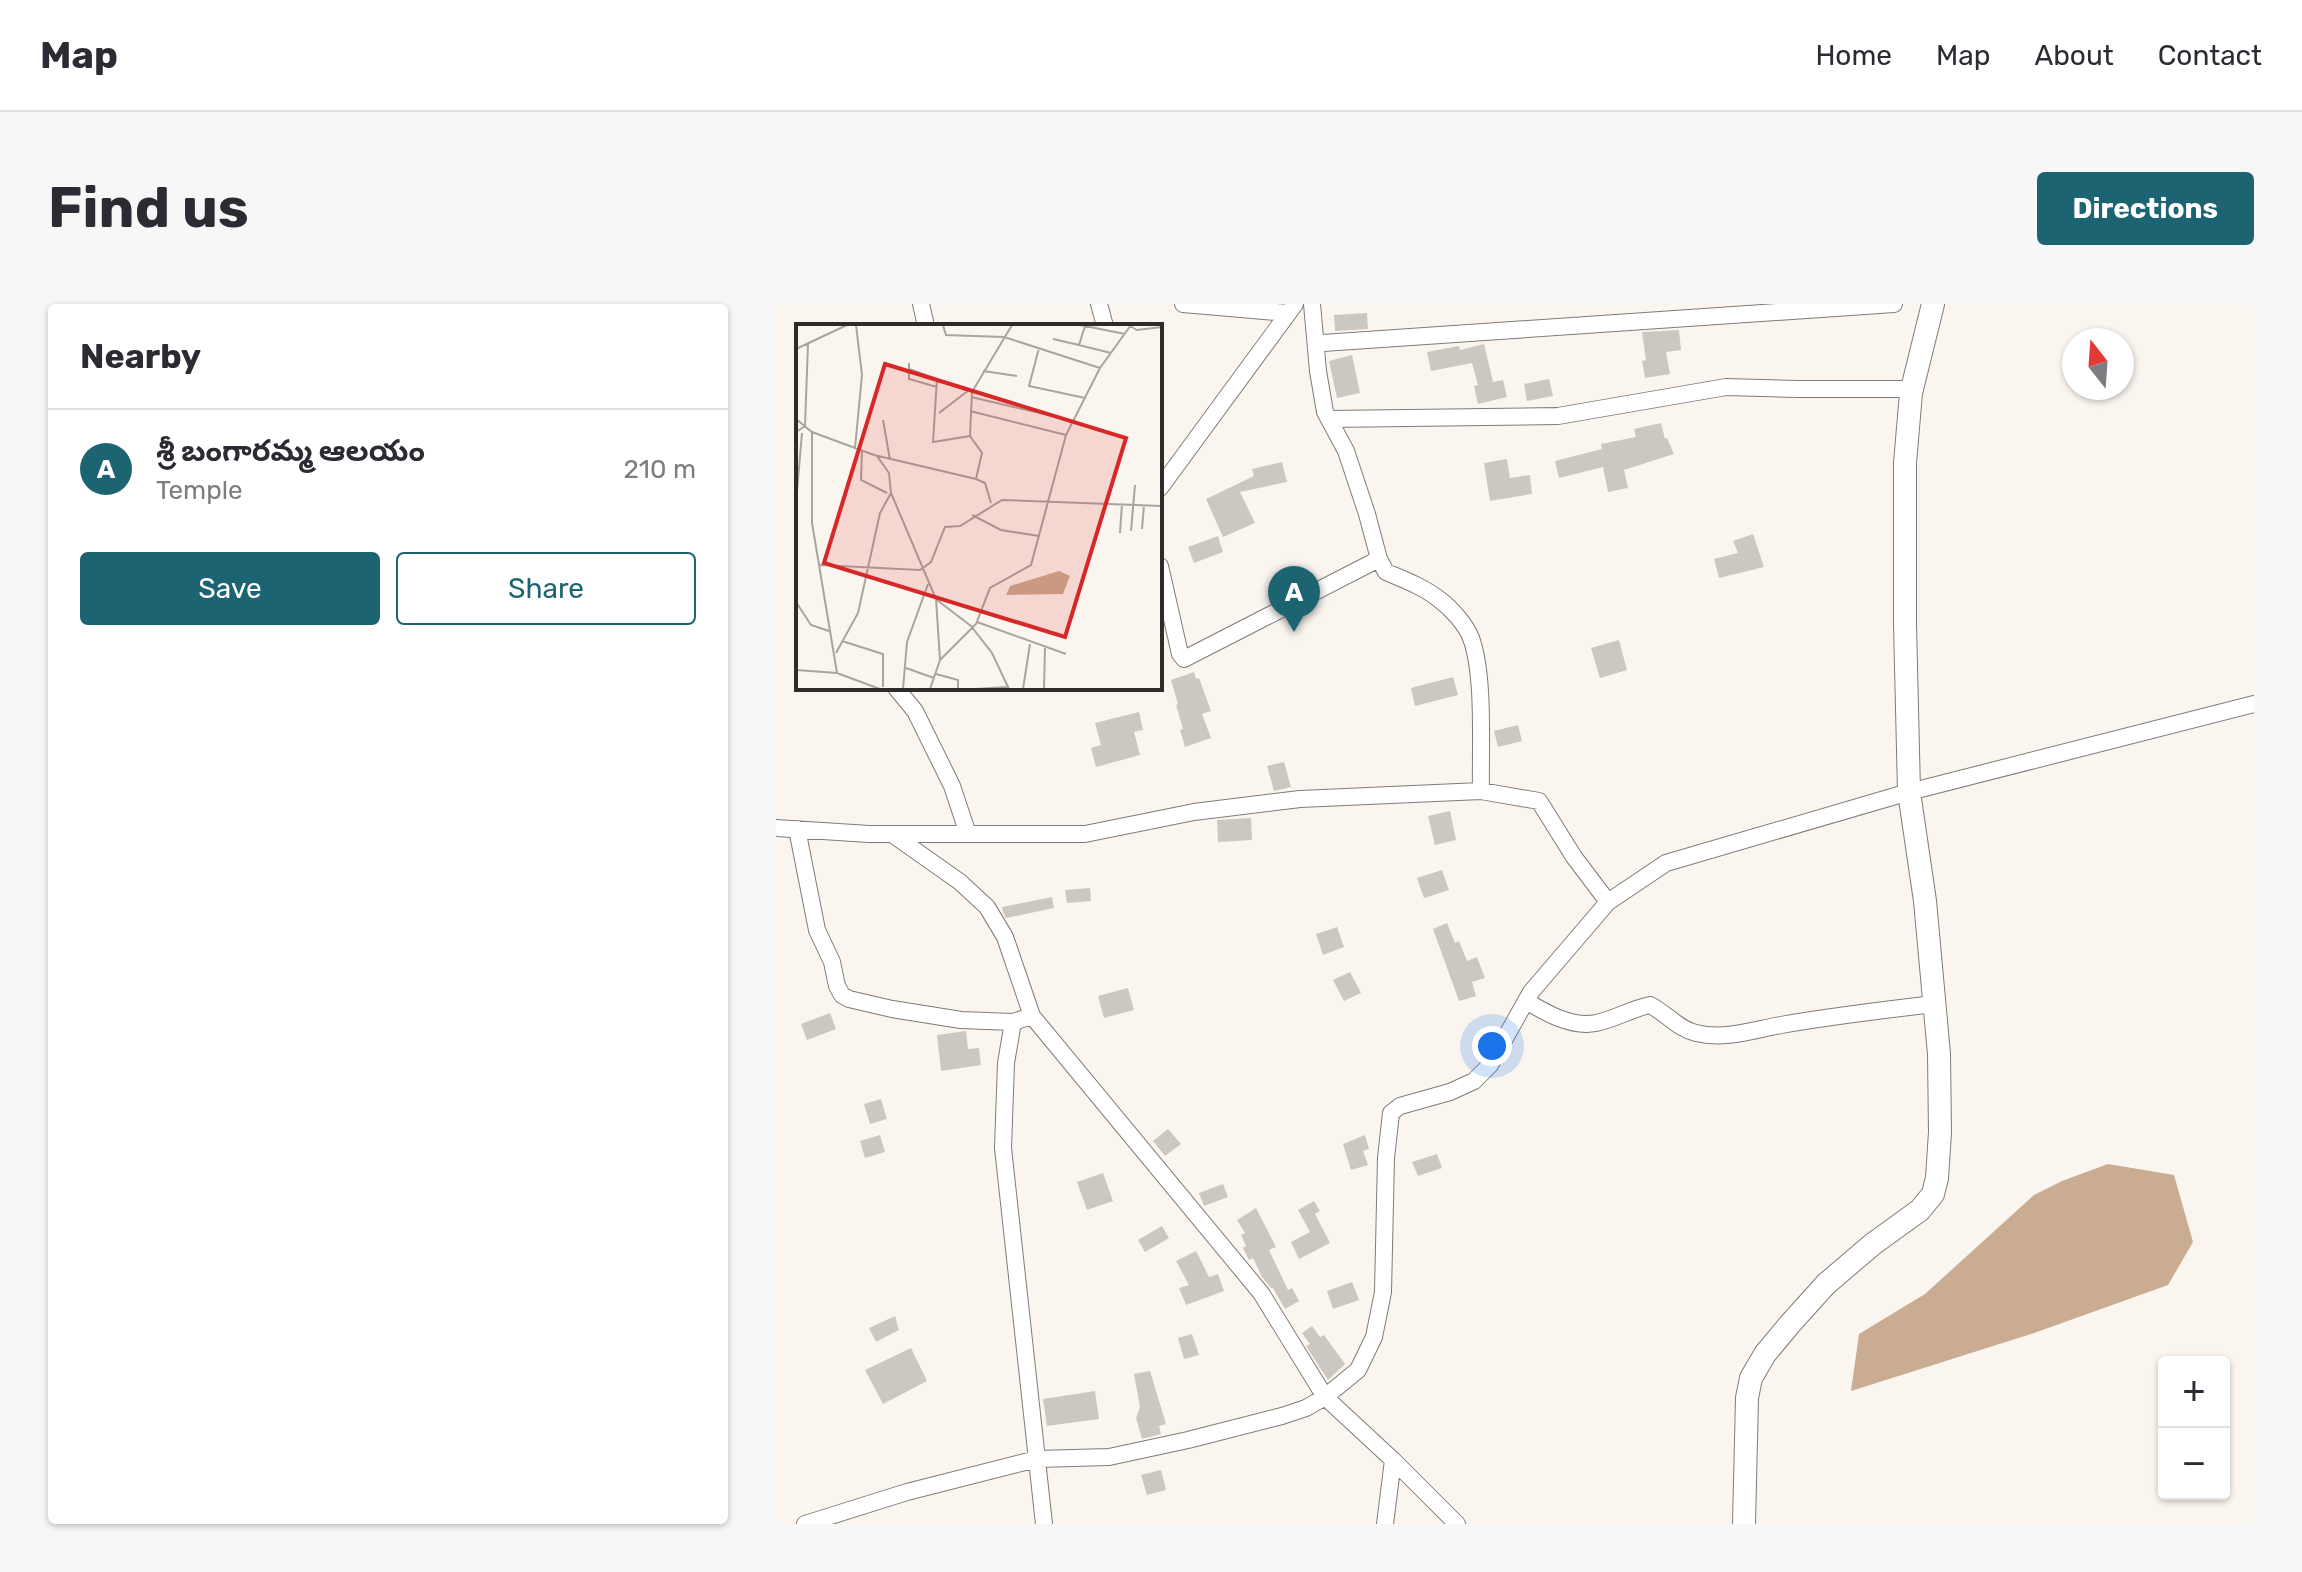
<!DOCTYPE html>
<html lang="en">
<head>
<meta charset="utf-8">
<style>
  :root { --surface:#fff; --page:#f7f7f7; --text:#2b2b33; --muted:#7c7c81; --line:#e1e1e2; --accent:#1c6472 }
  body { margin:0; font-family:Rubik,"Noto Sans Telugu",sans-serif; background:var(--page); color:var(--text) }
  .controls { position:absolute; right:24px; bottom:24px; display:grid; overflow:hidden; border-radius:8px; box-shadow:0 2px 6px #0004 }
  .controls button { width:72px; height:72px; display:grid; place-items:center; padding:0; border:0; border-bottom:2px solid var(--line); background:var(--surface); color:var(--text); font:40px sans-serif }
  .compass { position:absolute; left:1286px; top:24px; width:72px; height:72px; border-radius:50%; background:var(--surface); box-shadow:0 2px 6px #0004; rotate:343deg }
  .you { position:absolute; left:716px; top:742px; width:28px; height:28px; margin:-20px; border:6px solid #fff; border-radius:50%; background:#1a73e8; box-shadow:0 0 0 12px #1a73e833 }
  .badge { display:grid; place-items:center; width:52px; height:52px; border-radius:50%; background:var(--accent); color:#fff; font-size:26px; font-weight:700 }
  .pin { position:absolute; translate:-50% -66px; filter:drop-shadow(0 2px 4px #0008) }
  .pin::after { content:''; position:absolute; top:42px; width:28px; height:24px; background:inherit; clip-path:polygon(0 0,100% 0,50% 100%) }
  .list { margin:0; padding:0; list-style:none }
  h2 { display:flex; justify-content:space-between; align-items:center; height:104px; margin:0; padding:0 32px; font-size:34px }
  h2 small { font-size:26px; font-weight:400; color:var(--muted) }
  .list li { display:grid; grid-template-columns:52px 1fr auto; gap:24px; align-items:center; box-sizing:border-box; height:120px; padding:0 32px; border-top:2px solid var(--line) }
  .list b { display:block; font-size:30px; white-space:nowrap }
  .list p { margin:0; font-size:26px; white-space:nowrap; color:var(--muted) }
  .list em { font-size:26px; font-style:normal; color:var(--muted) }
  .actions { display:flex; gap:16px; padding:24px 32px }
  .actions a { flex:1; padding:18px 0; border:2px solid var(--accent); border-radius:8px; text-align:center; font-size:28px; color:var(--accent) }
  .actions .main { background:var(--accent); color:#fff }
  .map { position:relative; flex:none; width:1478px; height:1220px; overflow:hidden; border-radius:8px }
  header { display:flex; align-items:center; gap:48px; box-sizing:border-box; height:112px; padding:0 40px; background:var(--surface); border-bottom:2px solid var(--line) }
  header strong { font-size:38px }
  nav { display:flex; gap:44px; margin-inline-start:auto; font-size:28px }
  .intro { display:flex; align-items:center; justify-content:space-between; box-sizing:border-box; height:192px; padding:0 48px }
  h1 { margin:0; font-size:56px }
  .button { padding:20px 36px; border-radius:8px; background:var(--accent); color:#fff; font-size:28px; font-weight:700 }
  main { display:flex; gap:48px; padding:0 48px }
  aside { flex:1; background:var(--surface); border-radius:8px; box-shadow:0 2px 6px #0004 }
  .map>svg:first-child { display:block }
  .water { fill:#c9ac91 }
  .building { fill:#cdc7c1 }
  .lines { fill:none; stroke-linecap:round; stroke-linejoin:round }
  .street-casing { stroke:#807b76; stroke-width:18 }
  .secondary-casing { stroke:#807b76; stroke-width:24 }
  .street { stroke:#fff; stroke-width:16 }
  .secondary { stroke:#fff; stroke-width:22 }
  .inset-road { fill:none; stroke:#a9a4a0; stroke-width:2 }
  .view { fill:#d62828; fill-opacity:0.15; stroke:#d62828; stroke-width:4 }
  .inset-edge { fill:none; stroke:#2e2b29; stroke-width:4 }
</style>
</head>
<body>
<header>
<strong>Map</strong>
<nav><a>Home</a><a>Map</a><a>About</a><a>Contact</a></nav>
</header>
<div class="intro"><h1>Find us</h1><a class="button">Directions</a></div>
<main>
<aside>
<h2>Nearby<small></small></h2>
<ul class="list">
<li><span class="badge">A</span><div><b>శ్రీ బంగారమ్మ ఆలయం</b><p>Temple</p></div><em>210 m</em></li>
</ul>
<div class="actions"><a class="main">Save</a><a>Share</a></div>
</aside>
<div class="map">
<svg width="1478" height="1220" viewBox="0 0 1478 1220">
  <rect width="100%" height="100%" fill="#fbf5ef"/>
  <!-- water -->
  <path class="water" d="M1332 860 1398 871 1417 938 1392 981 1255 1030 1075 1087 1083 1030 1149 990 1258 891 1286 877Z"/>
  <!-- building -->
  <path class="building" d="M591 9 592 25 559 27 558 11Z
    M903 26 905 46 890 48 894 70 869 74 866 57 870 56 866 28Z
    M708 40 717 78 727 76 731 93 702 100 698 82 702 81 696 59 655 67 651 48 683 42 684 46Z
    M576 51 584 89 561 94 553 57Z
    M773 75 777 92 751 97 748 80Z
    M885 119 889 135 891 134 898 150 848 166 852 184 832 188 827 163 783 174 779 157 826 145 825 140 860 133 858 125Z
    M731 155 734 174 754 171 756 190 714 197 708 159Z
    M506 158 511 178 464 188 479 219 447 233 430 195 478 172 476 165Z
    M977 230 988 263 943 274 938 255 962 249 957 237Z
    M442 232 447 248 418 259 412 243Z
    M843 336 851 366 824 374 815 344Z
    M418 368 420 375 423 374 435 407 426 410 435 434 409 443 404 426 407 425 400 401 402 400 395 376Z
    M677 373 682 391 639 402 635 384Z
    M363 408 367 426 358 428 364 451 320 463 315 444 325 441 319 419Z
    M742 421 746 437 722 443 718 427Z
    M508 458 515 483 498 487 491 462Z
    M674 507 680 536 659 541 652 512Z
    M475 514 476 536 442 538 441 516Z
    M666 566 673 586 648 594 641 574Z
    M314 584 315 597 291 599 289 586Z
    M276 593 278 604 230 614 227 608 226 603Z
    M671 619 679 639 683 637 691 657 701 653 709 674 696 678 700 692 683 697 657 625Z
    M561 623 568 643 547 651 540 630Z
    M574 668 585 689 568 697 557 676Z
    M352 684 358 706 328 714 322 692Z
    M54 709 60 725 31 736 25 720Z
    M190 727 192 745 203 744 205 761 165 767 161 731Z
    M105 795 111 815 94 820 88 800Z
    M392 825 405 840 389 852 377 837Z
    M104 831 109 848 89 854 84 837Z
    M589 831 593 845 587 847 592 861 575 866 567 840Z
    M661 850 666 864 642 872 636 858Z
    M327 869 337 897 311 906 301 878Z
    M447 880 452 893 428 902 423 889Z
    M538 897 544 907 539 910 554 939 523 955 515 938 534 928 522 906Z
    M480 904 500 943 493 946 512 986 516 984 523 997 509 1005 497 984H495L486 973 477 954 473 956 467 944 470 942 465 931 469 929 461 916Z
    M386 922 393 934 369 948 362 936Z
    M420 947 433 973 442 970 448 987 410 1001 403 984 413 981 400 957Z
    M576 978 583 996 557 1005 551 987Z
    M119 1012 123 1026 100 1038 93 1024Z
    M536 1022 544 1033 548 1031 569 1060 552 1076 530 1042 534 1040 526 1029Z
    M416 1030 423 1051 408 1055 402 1034Z
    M135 1044 151 1077 107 1100 89 1066Z
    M374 1067 390 1120 383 1122 385 1130 366 1135 360 1114 364 1103 358 1070Z
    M319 1087 323 1115 271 1122 267 1095Z
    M385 1166 390 1186 371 1191 365 1171Z"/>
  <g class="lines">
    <!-- street casing -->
    <g class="street-casing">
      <path id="street" d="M145 0 150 22
        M323 0 329 22
        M407 0 512 9
        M536 0 542 67 549 108 570 147 591 210 603 255 610 268C629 276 648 283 664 296 676 305 690 321 695 334 709 372 704 445 705 487
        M540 36 547 39 1118 0
        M553 115 782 112 950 83 1022 85H1136
        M384 184 519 0
        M384 262 404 350 408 355 603 255
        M120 384 139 407 176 482 192 530
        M0 524 93 530H309L418 508 524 495 705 487 763 497 798 553 832 598
        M21 525 41 626 56 658 61 682 66 691 73 695 116 705 185 716 237 718
        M116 530 184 578 211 603 229 633 256 712 485 989 549 1093 617 1156 681 1220
        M750 697C770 709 796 724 820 719 839 715 855 705 874 701 890 709 902 725 920 729 949 736 977 726 1005 721 1056 712 1107 706 1158 700
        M256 712 237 718 230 759 227 844 268 1220
        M29 1220 131 1188 261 1155 333 1153 412 1136 506 1112 530 1104 549 1093 582 1066 598 1033 607 988 610 854 615 809 624 802 674 788 698 777 714 761 755 688 832 598 890 559 1133 488 1478 400
        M609 1220 617 1156"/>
    </g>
    <!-- secondary casing -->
    <g class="secondary-casing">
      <path id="secondary" d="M968 1220 971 1094 975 1074 989 1050 1014 1020 1050 980 1097 940 1144 906 1157 890 1161 874 1164 828 1163 750 1149 597 1133 488 1129 320V159L1135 89 1157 0"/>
    </g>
    <!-- street -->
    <use href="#street" class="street"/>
    <!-- secondary -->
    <use href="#secondary" class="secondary"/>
  </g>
  <!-- overview -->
  <g transform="translate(20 20)">
    <rect width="366" height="366" fill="#fbf5ef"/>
    <path d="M263 247 274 252 267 270 210 271 214 262Z" fill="#c9ac91"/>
    <path class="inset-road" d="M147 1 150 11 208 13 304 44M284 1 329 10M334 2 341 6 366 3M257 15 283 21 289 2M283 21 315 29M243 24 233 62 289 74M0 25 51 1M113 39V55L141 63M113 45 141 55M187 47 221 52M172 67 141 55 137 118 174 112M175 73 278 97M174 87 270 111M143 89 173 66M0 95 16 108 78 131 180 155 189 159 195 179M87 96 94 136M0 108 9 102 12 20M16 108V199L41 349M59 124 66 51 60 1M66 127 65 156 91 169M81 132 93 149 95 169 140 275 144 336 134 365M180 155 186 129 174 112 176 68 216 1M0 179 6 109M176 191 205 206 243 212M346 205 348 181M335 207 339 161M324 209 326 180M24 241 124 246 135 238 149 203 164 202 206 176 366 182M141 276 175 302 196 329 213 365M0 278 15 301 33 307M181 298 270 330M46 317 87 330V363M40 329 62 289 84 189 95 169M144 336 180 300 194 264 235 241 270 111 304 44 335 1M110 344 138 354M0 346 41 349 84 365M140 350 162 356V365M107 365 111 318 132 260M179 365 212 363M227 365 234 320M248 365 249 324"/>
    <path class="view" d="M89 40 330 114 269 313 28 239Z"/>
    <rect width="366" height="366" class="inset-edge"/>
  </g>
</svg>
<div class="controls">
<button>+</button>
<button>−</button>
</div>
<svg class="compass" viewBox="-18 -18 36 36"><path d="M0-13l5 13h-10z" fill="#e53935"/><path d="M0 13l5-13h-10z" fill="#7c7c81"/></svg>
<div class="you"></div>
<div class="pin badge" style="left:518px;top:328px">A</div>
</div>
</main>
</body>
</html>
